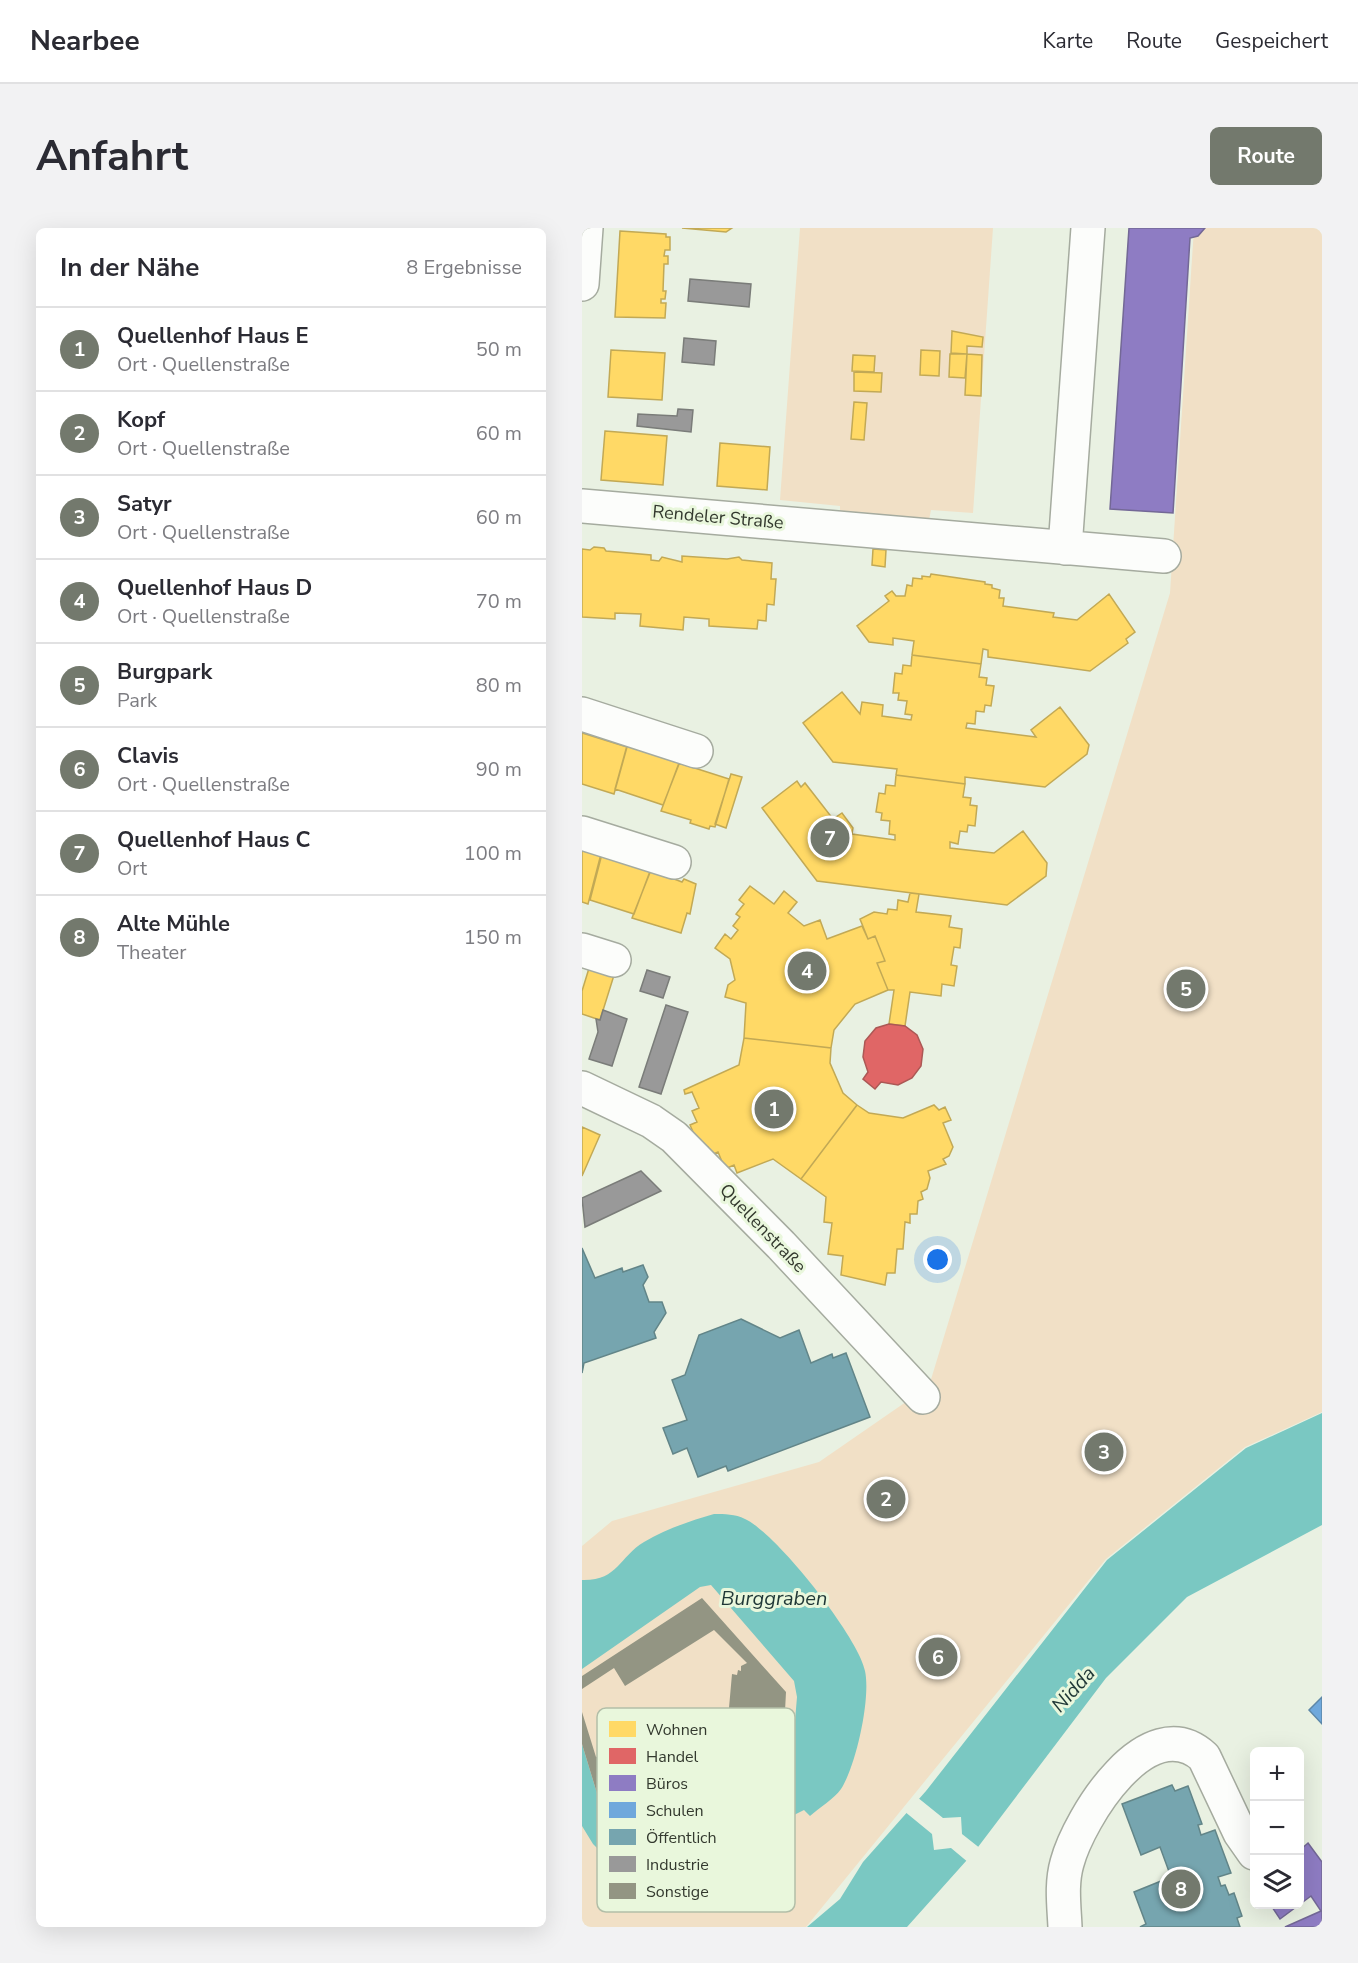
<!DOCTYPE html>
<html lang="de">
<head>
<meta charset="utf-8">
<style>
  :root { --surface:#fff; --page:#f2f2f3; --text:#2b2b33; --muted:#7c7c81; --line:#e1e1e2; --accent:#73796d }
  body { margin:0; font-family:"Nunito Sans",sans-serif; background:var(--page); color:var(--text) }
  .controls { position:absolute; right:18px; bottom:18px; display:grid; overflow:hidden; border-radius:9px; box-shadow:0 6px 24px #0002 }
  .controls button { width:54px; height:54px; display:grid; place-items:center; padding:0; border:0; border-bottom:2px solid var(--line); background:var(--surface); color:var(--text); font:30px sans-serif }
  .you { position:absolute; left:356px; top:1032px; width:21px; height:21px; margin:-15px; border:4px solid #fff; border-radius:50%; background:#1a73e8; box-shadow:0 0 0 9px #1a73e833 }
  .badge { display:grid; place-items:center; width:39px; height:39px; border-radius:50%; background:var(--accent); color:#fff; font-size:20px; font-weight:700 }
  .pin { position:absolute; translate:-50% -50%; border:3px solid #fff; box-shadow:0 2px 6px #0006 }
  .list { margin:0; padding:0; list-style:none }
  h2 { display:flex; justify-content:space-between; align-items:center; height:78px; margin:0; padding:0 24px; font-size:26px }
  h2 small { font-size:20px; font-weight:400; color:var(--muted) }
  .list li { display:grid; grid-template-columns:39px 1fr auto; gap:18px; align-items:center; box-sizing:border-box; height:84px; padding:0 24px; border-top:2px solid var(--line) }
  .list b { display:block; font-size:22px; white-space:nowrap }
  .list p { margin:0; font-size:20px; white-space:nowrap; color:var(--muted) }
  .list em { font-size:20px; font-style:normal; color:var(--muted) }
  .icon { flex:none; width:33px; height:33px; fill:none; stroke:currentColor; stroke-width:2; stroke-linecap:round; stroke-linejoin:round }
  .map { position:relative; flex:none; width:740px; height:1699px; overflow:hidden; border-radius:9px }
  header { display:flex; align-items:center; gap:36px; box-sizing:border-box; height:84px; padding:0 30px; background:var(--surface); border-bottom:2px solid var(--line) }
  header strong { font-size:28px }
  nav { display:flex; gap:33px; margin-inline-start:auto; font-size:21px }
  .intro { display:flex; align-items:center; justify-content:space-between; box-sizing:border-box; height:144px; padding:0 36px }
  h1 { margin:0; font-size:42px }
  .button { padding:15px 27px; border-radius:9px; background:var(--accent); color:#fff; font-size:21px; font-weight:700 }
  main { display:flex; gap:36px; padding:0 36px }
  aside { flex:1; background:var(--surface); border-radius:9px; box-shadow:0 6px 24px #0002 }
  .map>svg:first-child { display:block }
  .green { fill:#f1e0c6 }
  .water { fill:#7ac8c2 }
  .pier { fill:#e9f1e2 }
  .homes { fill:#ffd966; stroke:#c2a955; stroke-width:1.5 }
  .shops { fill:#e06666; stroke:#ac5855; stroke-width:1.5 }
  .offices { fill:#8e7cc3; stroke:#736896; stroke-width:1.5 }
  .schools { fill:#6fa8dc; stroke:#5d87a8; stroke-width:1.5 }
  .public { fill:#76a5af; stroke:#628588; stroke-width:1.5 }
  .industry { fill:#999; stroke:#7a7c79; stroke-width:1.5 }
  .building { fill:#939583 }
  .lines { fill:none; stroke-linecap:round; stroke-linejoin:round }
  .minor-casing { stroke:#a5ab9f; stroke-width:36 }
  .minor { stroke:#fcfdfb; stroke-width:33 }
  .labels { text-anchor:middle; stroke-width:6; stroke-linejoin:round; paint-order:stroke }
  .street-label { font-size:18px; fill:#33392e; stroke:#e9f7dc }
  .water-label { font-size:20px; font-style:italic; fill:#1f3736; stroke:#e9f7dc }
  .key { fill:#e9f7dc; stroke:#b2bea8; stroke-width:1.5 }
  .key-label { font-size:16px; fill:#33392e }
</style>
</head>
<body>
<header>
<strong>Nearbee</strong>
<nav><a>Karte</a><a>Route</a><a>Gespeichert</a></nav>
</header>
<div class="intro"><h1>Anfahrt</h1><a class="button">Route</a></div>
<main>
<aside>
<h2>In der Nähe<small>8 Ergebnisse</small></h2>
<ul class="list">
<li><span class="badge">1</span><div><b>Quellenhof Haus E</b><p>Ort · Quellenstraße</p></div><em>50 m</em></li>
<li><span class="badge">2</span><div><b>Kopf</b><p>Ort · Quellenstraße</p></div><em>60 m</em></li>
<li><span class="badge">3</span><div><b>Satyr</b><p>Ort · Quellenstraße</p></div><em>60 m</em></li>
<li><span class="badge">4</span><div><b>Quellenhof Haus D</b><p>Ort · Quellenstraße</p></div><em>70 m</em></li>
<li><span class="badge">5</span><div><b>Burgpark</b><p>Park</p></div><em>80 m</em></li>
<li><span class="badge">6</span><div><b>Clavis</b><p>Ort · Quellenstraße</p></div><em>90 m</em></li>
<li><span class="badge">7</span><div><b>Quellenhof Haus C</b><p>Ort</p></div><em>100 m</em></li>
<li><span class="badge">8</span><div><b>Alte Mühle</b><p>Theater</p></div><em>150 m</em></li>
</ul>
</aside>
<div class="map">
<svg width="740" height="1699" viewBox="0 0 740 1699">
  <rect width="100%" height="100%" fill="#e9f1e2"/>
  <!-- green -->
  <path class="green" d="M218 0H411L391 285 349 282 347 292 291 288 288 286 258 284V278L198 272Z
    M612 0H740V1184L663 1219 524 1331 224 1699H0V1318L30 1293 237 1234 347 1158 588 365Z"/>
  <!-- water -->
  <path class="water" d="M740 1185V1297L605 1369 524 1450 393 1623 325 1699H225L258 1671 281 1634 344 1563 525 1332 664 1220Z
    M132 1286C143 1286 153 1286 163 1291 194 1305 277 1410 283 1443 289 1470 274 1538 259 1561 252 1571 237 1580 228 1588L222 1582 174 1606 133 1638 99 1656 66 1662 50 1655 11 1616 0 1598V1516L21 1585 64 1615 66 1626 76 1633H87L97 1623V1613L196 1556 204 1550 209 1540 215 1469 212 1453 129 1357 118 1359 0 1441V1352C36 1353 37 1329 62 1314 84 1301 108 1293 132 1286Z"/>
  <!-- pier -->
  <path class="pier" d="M335 1569 361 1590 379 1589 380 1606 399 1621 387 1635 369 1620 352 1622 350 1606 322 1583Z"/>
  <!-- homes -->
  <path class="homes" d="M100 0H150L144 4Z
    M38 3 84 6V9H88V22H83L82 28H86V36H82L81 63H84L83 71H79V75H84L83 90 33 89Z
    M370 103 401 109 400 119 385 118V126L369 125Z
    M29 122 83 125 80 172 26 169Z
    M339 122 358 123 357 148 338 147Z
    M368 126H385L383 150 367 149Z
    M385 126 400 127 399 168 383 167Z
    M271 127 293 128 292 144 270 143Z
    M272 144 300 145 299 164 272 163Z
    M272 174 285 175 282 212 269 211Z
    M23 203 85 208 81 257 19 252Z
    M138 215 188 219 185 262 135 258Z
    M12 319 22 320 24 323 69 327V332L77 333 80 329 100 334V328L145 331 157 329 160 332 190 335 189 351H194L192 377 185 376 184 393 176 392 175 401 127 398V391L102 389 101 402 58 398 59 386 33 385V391L0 389V321L8 322Z
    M291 321 304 322 303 339 290 337Z
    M349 346 403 354V356L410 357V360L418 362 417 370H422L421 378 472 385 471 389 495 392 527 366 553 404 544 411 546 415 508 443 406 429V422L401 421 399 436 330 427 332 413 311 410V417L287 414 275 398 307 373 303 368 310 363 314 368H323L325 357 330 358 331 350 340 351V348L348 349Z
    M330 427 399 436 397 449 405 450 404 457 412 458 409 478 403 477 402 484 394 483 393 496 385 495 384 500 454 509 449 502 478 479 507 517 505 526 463 559 383 549V556L314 547 315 541 251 534 221 495 260 464 278 486 280 474 301 477 300 488 329 492 330 487 323 486 325 473 316 472 317 465H311L313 445 320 446 321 437 329 438Z
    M0 505 45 519 32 566 0 556Z
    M46 514 99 531 81 577 33 561Z
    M97 535 147 551 133 599 128 598 127 601 108 595 109 592 79 583Z
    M149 546 160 549 144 600 133 596Z
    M314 547 383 556 381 569 389 570 388 577 395 578 393 598 386 597 385 604 378 603 376 616 368 614V620L412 625 441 603 465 635 464 648 425 677 235 653 180 580 215 553 219 559 223 555 251 591 260 585 271 600 270 606 313 612V607L307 606 308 593 299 592 300 585 294 584 297 565 303 566 304 557 313 558Z
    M21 622 70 638 52 686 8 672Z
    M0 623 19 626 6 676 0 674Z
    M69 642 100 654 102 651 114 656 108 686 105 685 99 705 50 690Z
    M168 658 192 676 202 663 215 674 206 685 222 698 238 692 245 711 280 698 286 711 293 708 303 733 295 735 306 762 273 776 252 802 249 820 162 810 164 775 143 769 146 757 153 752 148 731 133 720 143 706 149 711 156 702 151 698 158 689 154 686 162 676 157 672Z
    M328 665 337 666 334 684 369 688 367 699 380 701 378 720 372 719 369 737 375 738 372 758 360 756 359 768 328 764 323 798 307 796 312 762H306L295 735 303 733 293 708 286 711 278 691 292 684 305 686 306 681 315 682 316 672 326 674Z
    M8 737 33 744 18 792 0 786V763Z
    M162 810 249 820 248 835 261 865 275 877 219 951 191 931 155 945 152 937 143 941 136 924 129 927 126 919 119 922 108 897 115 894 110 883 117 880 110 864 103 866 102 862 157 837Z
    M275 877 287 885 321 890 352 877 357 882 363 879 369 892 361 895 371 919 367 928 361 931 364 936 346 943 348 950 345 961 339 964 341 971 336 973 335 986H328V995L323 994 321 1021H315L313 1045H305L303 1057 259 1047 261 1028 246 1026 250 995 242 994 244 969 219 951Z
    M0 899 18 907 0 948Z"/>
  <!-- shops -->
  <path class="shops" d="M307 796 323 798 335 807 341 821 339 838 330 850 316 857 299 854 293 861 281 851 286 844 281 829 283 813 294 800Z"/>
  <!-- offices -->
  <path class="offices" d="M547 0H623L616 8 608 10 591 285 528 281Z
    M726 1615 740 1634V1699H703L739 1683 729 1668 698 1691 688 1676H718V1622Z"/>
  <!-- schools -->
  <path class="schools" d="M740 1469V1496L727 1482Z"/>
  <!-- public -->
  <path class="public" d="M0 1020 13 1050 40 1040 41 1044 61 1037 66 1049 61 1057 67 1074H80L84 1085 72 1104 74 1110 2 1135 0 1145Z
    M159 1091 198 1110 217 1102 229 1135 250 1126 251 1130 264 1125 288 1189 146 1243 144 1238 116 1249 105 1220 91 1226 81 1200 105 1192 90 1152 103 1147 117 1107Z
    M590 1557 593 1563 606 1558 620 1596 616 1597 619 1607 633 1602 649 1645 636 1649 639 1658 643 1657 647 1667 652 1665 660 1688 655 1690 658 1699H558L564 1696 552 1664 589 1649 578 1619 559 1627 540 1576Z"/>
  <!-- industry -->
  <path class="industry" d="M108 51 169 56 167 79 106 73Z
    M102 110 134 113 132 137 100 134Z
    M96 181 111 182 109 204 55 198 56 186 95 188Z
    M65 742 88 749 81 770 58 763Z
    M84 777 106 784 79 866 57 859Z
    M21 782 45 791 30 838 7 831 16 804 14 791 18 792Z
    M59 943 79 963 3 999 0 970Z"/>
  <!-- building -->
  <path class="building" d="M120 1370 204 1464 201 1522H196V1556L97 1613V1623L86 1633H76L66 1626 64 1615 21 1585 0 1516V1484L14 1529 38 1523 44 1545 24 1551 27 1564 87 1530 93 1542 117 1530 113 1523 132 1511 146 1491 150 1446 155 1447 156 1442 159 1443V1438L165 1435 132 1402 43 1458 32 1440 0 1461V1448Z"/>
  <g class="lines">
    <!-- minor casing -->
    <g class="minor-casing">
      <path id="minor" d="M0 56 4 0
        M0 278 582 328
        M483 320 506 0
        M0 486 114 523
        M0 605 92 634
        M0 722 32 732
        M0 860 69 893 92 909 199 1017 341 1169
        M483 1699C482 1677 479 1656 485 1635 497 1590 566 1478 622 1529L658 1605 672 1625"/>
    </g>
    <!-- minor -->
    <use href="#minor" class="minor"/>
  </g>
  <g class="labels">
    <!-- street labels -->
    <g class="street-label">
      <text transform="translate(136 289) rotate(5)" y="6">Rendeler Straße</text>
      <text transform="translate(181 1000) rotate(46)" y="6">Quellenstraße</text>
    </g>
    <!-- water labels -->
    <g class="water-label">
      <text x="192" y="1377">Burggraben</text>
      <text transform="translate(491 1461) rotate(-48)" y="7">Nidda</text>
    </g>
  </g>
  <!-- legend -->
  <rect x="15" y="1480" width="198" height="204" rx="9" class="key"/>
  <rect x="27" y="1493" width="27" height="16" fill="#ffd966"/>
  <rect x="27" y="1520" width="27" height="16" fill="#e06666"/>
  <rect x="27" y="1547" width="27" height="16" fill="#8e7cc3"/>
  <rect x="27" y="1574" width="27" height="16" fill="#6fa8dc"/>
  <rect x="27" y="1601" width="27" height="16" fill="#76a5af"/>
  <rect x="27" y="1628" width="27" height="16" fill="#999"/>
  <rect x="27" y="1655" width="27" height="16" fill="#939583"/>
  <g class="key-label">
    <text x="64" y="1507">Wohnen</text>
    <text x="64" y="1534">Handel</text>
    <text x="64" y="1561">Büros</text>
    <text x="64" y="1588">Schulen</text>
    <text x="64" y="1615">Öffentlich</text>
    <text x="64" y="1642">Industrie</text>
    <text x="64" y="1669">Sonstige</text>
  </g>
</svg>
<div class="controls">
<button>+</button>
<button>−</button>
<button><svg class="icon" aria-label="layers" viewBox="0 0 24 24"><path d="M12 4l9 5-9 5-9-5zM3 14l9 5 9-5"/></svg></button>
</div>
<div class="you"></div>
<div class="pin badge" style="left:192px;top:881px">1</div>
<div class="pin badge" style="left:304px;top:1271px">2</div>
<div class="pin badge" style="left:522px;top:1224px">3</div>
<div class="pin badge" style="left:225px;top:743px">4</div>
<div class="pin badge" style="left:604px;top:761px">5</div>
<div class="pin badge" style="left:356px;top:1429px">6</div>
<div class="pin badge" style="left:248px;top:610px">7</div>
<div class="pin badge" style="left:599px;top:1661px">8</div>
</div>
</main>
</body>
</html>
